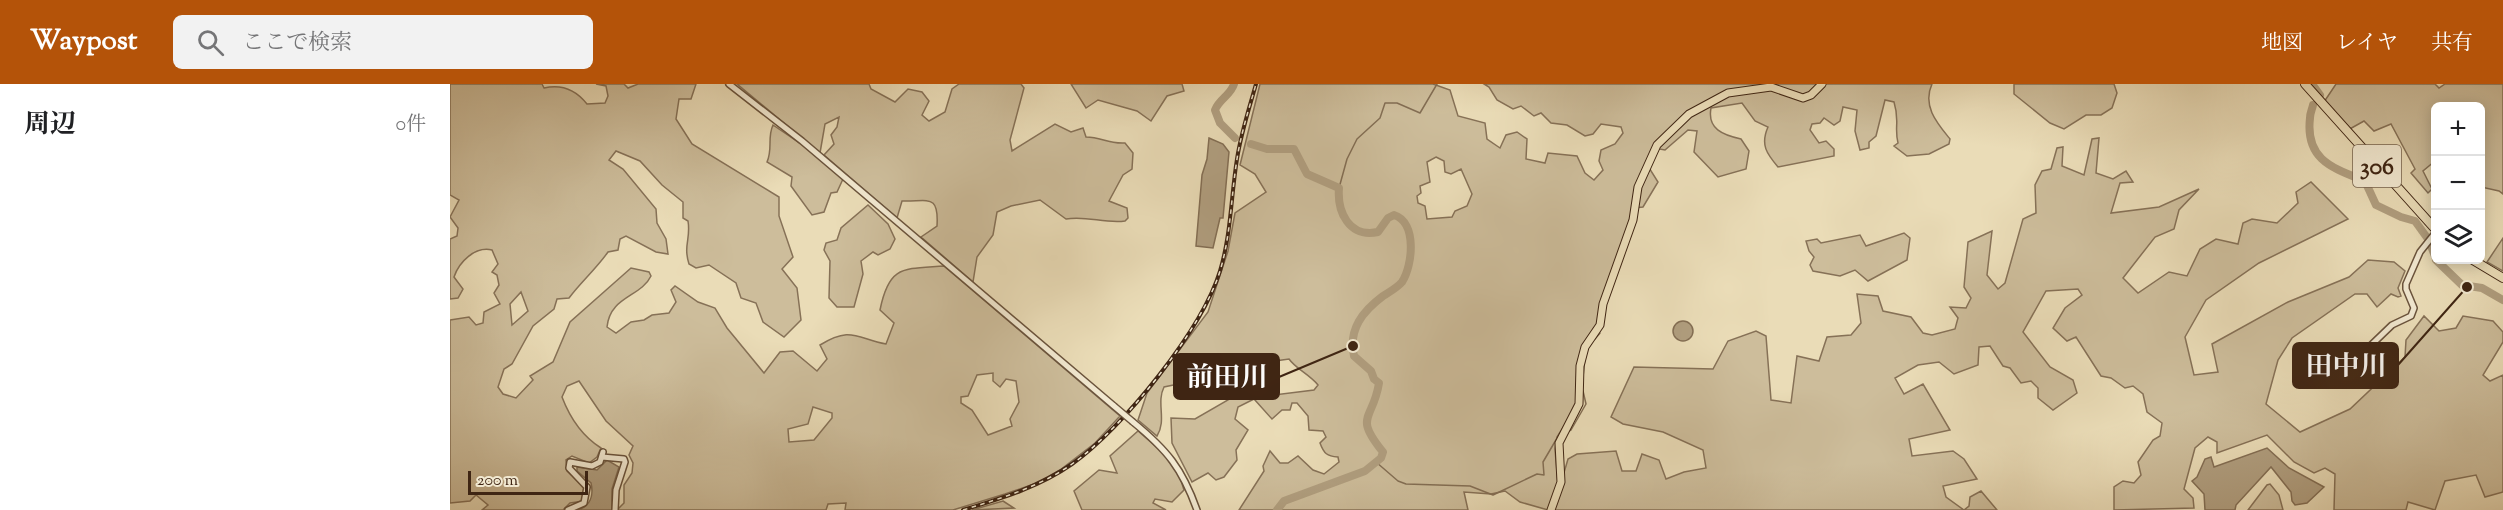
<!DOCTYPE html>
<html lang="ja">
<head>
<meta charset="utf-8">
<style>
  :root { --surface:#fff; --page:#f2f2f2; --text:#202124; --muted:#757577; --line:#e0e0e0; --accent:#b45309 }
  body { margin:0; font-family:"Sorts Mill Goudy","Noto Serif JP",serif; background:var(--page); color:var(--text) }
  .controls { position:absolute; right:18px; top:18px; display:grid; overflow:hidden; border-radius:9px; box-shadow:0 3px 15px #0003 }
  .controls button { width:54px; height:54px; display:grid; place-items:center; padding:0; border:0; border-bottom:2px solid var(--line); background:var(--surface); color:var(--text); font:30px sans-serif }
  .scale { position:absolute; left:18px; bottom:15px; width:120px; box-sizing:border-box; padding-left:6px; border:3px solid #3f2513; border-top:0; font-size:16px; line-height:21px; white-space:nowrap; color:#3f2513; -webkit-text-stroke:4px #f1e8d0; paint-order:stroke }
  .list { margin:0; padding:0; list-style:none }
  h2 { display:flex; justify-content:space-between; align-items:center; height:78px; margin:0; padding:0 24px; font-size:26px }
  h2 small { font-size:20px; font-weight:400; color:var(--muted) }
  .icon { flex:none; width:33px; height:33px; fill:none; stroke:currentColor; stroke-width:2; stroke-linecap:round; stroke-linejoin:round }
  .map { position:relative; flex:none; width:2053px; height:426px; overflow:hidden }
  header { display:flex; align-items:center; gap:36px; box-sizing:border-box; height:84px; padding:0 30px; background:var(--accent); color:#fff }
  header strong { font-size:28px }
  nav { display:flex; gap:33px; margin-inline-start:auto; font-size:21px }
  .search { width:420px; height:54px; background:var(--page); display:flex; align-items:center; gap:15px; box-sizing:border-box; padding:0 21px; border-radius:9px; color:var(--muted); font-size:22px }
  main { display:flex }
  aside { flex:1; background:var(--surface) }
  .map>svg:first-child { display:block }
  .green { fill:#cdbd9b; stroke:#867157; stroke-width:1.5; fill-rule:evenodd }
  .water { fill:#b09e7f; stroke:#836e54; stroke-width:1.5 }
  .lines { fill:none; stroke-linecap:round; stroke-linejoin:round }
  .stream { stroke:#836e54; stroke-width:1.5 }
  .river { stroke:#b09e7f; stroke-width:8 }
  .minor-casing { stroke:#6a533c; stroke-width:8 }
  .major-casing { stroke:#3f2513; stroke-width:9 }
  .highway-casing { stroke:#3f2513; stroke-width:10 }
  .minor { stroke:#f1e8d0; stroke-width:5 }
  .major { stroke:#eadcb7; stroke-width:7 }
  .highway { stroke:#eadcb7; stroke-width:8 }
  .rail-casing { stroke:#3f2513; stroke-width:4 }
  .rail { stroke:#f1e8d0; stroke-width:1.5; stroke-dasharray:4.5; stroke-linecap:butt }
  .minor-bridge-casing { stroke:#6a533c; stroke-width:8; stroke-linecap:butt }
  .minor-bridge { stroke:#f1e8d0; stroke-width:5 }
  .labels { text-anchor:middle; stroke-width:6; stroke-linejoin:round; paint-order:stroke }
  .shield { fill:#f1e8d0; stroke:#74604c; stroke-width:1.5 }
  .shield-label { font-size:24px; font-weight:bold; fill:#3f2513 }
  .leader { fill:none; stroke:#3f2513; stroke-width:2 }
  .callout-dot { fill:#3f2513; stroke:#f1e8d0; stroke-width:2 }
  .callout { fill:#3f2513; stroke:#3f2513; stroke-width:2 }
  .callout-label { font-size:27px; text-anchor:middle; font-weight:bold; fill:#fff }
</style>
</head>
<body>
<header>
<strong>Waypost</strong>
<div class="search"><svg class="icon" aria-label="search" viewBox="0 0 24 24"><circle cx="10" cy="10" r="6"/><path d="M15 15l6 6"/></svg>ここで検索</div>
<nav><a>地図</a><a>レイヤ</a><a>共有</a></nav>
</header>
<main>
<aside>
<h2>周辺<small>0件</small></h2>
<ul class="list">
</ul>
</aside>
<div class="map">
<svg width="2053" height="426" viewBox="0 0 2053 426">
  <rect width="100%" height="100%" fill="#eadcb7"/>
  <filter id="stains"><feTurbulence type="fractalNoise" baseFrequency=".00333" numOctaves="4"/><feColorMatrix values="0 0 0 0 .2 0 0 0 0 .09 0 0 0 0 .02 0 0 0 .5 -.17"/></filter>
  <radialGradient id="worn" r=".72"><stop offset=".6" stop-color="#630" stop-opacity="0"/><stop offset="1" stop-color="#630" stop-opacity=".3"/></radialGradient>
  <!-- green -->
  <path class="green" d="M0 0H92L94 4C111 0 126 6 137 20L155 19 158 12 156 2 146 0H174L178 4 188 0H246L241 15H229L226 35 242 60 329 113V132L343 173 332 185 347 204 351 236 334 253 313 238 306 219 291 214 286 199 259 181 246 184 239 180C233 161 241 155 238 137L233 134V118L212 101 190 77 166 67 159 76 173 85 206 125 207 139 216 155 218 170 206 168 176 152 170 155 168 166 158 168C146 185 131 198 119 214L107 215 104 225 83 242 62 280 54 285 48 303 53 310 66 314 83 296 80 292 103 278 120 238 181 184 199 188 201 192C191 213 160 212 157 243L166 249 181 238 194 236 202 231 219 229 226 218 221 206 225 202 248 218 265 224 277 244 314 289 330 268 343 267 367 287 377 275 370 261C401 242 406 254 436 260L444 239 430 226C439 181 453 185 494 182L670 332 645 359 610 386 587 399 555 410 503 426H395L396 419 378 420 376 426H167L174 419V401L182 389 183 379 179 371 183 362 156 337 129 297 117 302 112 313C120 334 132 352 151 364L147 373 139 379 122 372 116 376 117 387 135 404 134 417 120 419 113 426H32L38 421 26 411 20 417 0 419V236L19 233 26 241 33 239 34 228 50 220 44 209 49 201 47 191 42 188 48 180 42 166C25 162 9 178 4 193L13 205 8 214 0 215V155L7 152 8 144 0 133 9 116 0 111ZM71 208 78 227 62 241 60 220ZM543 289V297L550 303 556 295 566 297 569 318 560 335 562 342 538 351 522 326 511 319V313L518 312 527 291ZM363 323 382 329V334L364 356 339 358 338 345 358 340Z
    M287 0H419L421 5 445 18 458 5 472 8 479 17 472 31 479 37 495 28 502 5 509 0H571L574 4 560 56 562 67 605 40 621 48 633 44 636 53C652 53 657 60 675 59L683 69 682 85 673 91 659 117 677 124 678 134 675 137C655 140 636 131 616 135L590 116 561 122 547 128 543 151 527 173 523 198 471 153 487 142C489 109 478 118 452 117L447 134 374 71 384 60 381 51 387 43 389 33 375 40 370 69Z
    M621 0H732L734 7 717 12 701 37 687 27 648 16 636 24Z
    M810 0H983L1000 6 1008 32 1035 39 1037 55 1050 64 1056 51 1067 48 1077 55 1076 75 1095 79 1098 69 1127 72 1135 89 1144 96 1153 86 1149 77 1151 66 1165 60 1173 49 1171 43 1151 40 1143 50 1135 52 1117 41 1101 39 1091 29 1084 32 1071 22 1063 25 1047 16 1039 3 1034 0H1482C1472 22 1487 39 1500 55L1499 60 1479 70 1457 72 1444 62 1448 59C1444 43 1450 37 1444 18L1435 16 1426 52 1419 58V64L1410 66 1405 47 1407 26 1393 23 1390 37 1384 41 1374 34 1370 39 1362 40 1360 46 1369 59 1376 57 1384 65V72L1328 83C1317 70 1310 61 1318 43L1305 37 1292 19 1261 24C1257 45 1273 51 1291 55L1299 67 1296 85 1268 93 1244 68 1247 47 1238 46 1215 66 1204 64 1196 79 1208 98 1193 123 1183 124 1149 238 1134 260 1128 276 1127 317 1123 328 1107 353 1105 365 1108 401 1098 426 1070 418 1055 407 1041 410 1014 408 1018 426H789L814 387 813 382 820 367 830 379H838L848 372 863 386 874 390 889 378 888 373C877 372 874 370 870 359L876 353 873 347 859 346 858 332 847 319H842L840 326H832L822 335 804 315 788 323 785 335 798 346 786 366 787 376 774 393 766 396 758 389 742 398 722 359 721 334 745 335 778 316 771 296 763 293 744 304 733 299 714 303C706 319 717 336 707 352L688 336 697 309 758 228 778 167 785 129 816 108 805 90 790 81ZM986 73 994 77 995 88 1001 90 1011 85 1022 110 1017 122 1005 127 1002 133 977 135 975 122 968 119 967 112 971 109 970 102 980 98 977 78ZM839 275C846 285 859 290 868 301L864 306 824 311 813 297 818 289 824 286 825 277Z
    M1564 0H1664L1667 9 1662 24 1651 31H1636L1614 45 1600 39 1564 10Z
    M1886 0H1985L1989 4 1995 0H2053V110L2049 107 2031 103 2030 22H1986L1985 77 1973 87 1982 105 1978 109 1961 89 1965 85 1941 40 1924 47 1914 37 1898 46 1874 18Z
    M323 41 351 60 393 95 387 108 381 109 374 128 362 131 341 102 342 93 317 78C323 64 317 54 323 41Z
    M1649 54 1646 89 1663 95 1676 87 1683 98 1670 99 1661 129 1709 123 1749 105 1729 126 1724 145 1705 153 1673 194 1688 209 1719 188 1737 192 1750 165 1766 155 1788 160 1793 139 1802 135 1827 139 1848 119 1846 108 1861 98 1898 135 1809 179 1756 216 1735 253 1744 291 1768 288 1762 260 1838 218 1899 193 1918 176 1944 178 1955 187 1948 204 1951 212 1948 213 1941 210 1927 223 1917 210H1905L1842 254 1828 276 1816 320 1850 348 1900 325 1955 273 1956 256 1974 232 1989 247 2006 244 2013 232 2043 237 2053 248V258L2033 291 2040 297 2053 291V408L2035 413 2026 391 1995 397 1985 426 1958 418 1956 426H1884L1885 390 1875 384 1864 389 1844 378 1817 351 1767 369V358L1758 353 1745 364 1734 405 1743 414 1744 424 1664 426V403L1673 397 1684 399 1691 391 1688 378 1703 356 1710 352 1712 339 1697 328 1693 310 1683 302 1675 304 1661 294 1651 292 1626 253 1617 257 1603 244 1615 224 1632 211 1628 205 1596 207 1573 248 1600 283 1623 296 1627 309 1603 326 1588 314V304L1581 297 1571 299 1560 284 1553 282 1540 262 1529 263 1528 281 1504 290 1489 278 1468 281 1445 294 1454 310 1473 300 1500 346 1459 355 1462 372 1503 367 1514 375 1527 395 1493 402 1496 413 1514 426 1519 422 1520 413 1531 407 1547 426H1103L1118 375 1127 370 1166 367 1172 387H1186L1192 370 1209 376 1216 395 1234 388 1256 384 1253 366 1213 348 1173 340 1161 333 1184 283 1263 285 1278 257 1306 247 1316 252 1321 316 1341 319 1347 272 1369 277 1377 253 1401 251 1411 239 1407 210 1428 212 1433 227 1461 233 1473 249 1482 251 1505 245 1508 234 1500 223 1516 224 1521 214 1514 203 1518 158 1542 147 1537 191 1548 205 1555 199 1573 135 1586 129 1585 101 1592 87 1601 85 1607 64 1613 63 1612 82 1634 91 1642 55Z
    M418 121 438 140 445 155 440 165 428 171 423 168 411 177 413 190 404 223H387L379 214 380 177 374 166 376 159 387 156 391 144Z
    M1454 149 1460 154 1457 176 1418 197 1405 186 1390 192 1363 187 1360 181 1364 173 1359 167 1356 157 1367 155 1371 159 1410 151 1416 162Z
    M2053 154V187L2037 178Z
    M688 347C709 365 727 379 734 406L722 418 705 415 703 419 716 426H632L624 407 649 386 667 389 660 372Z
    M1820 400 1829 411 1833 426H1798L1817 401Z
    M553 417 564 424 522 426Z"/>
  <!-- water -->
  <path class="water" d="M759 54 773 60 779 68 773 134H770L763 164 746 162 752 91 757 75Z
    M1223 247a10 10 0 1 1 20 0a10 10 0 1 1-20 0Z
    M1817 364 1839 384 1874 403 1857 419 1845 421 1842 417 1841 408 1821 383 1786 421 1785 426H1755L1754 410 1742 397 1747 393 1755 375 1761 373 1764 383Z
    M157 376 169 383 162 405V426H128C140 422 144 412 141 399L127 387V383L147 386Z"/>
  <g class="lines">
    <!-- stream -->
    <path class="stream" d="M889 104 897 75 907 55 930 34 935 19H947L970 29 987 0
      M1145 255 1150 249
      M1133 293 1135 274
      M1117 348 1121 346 1136 320 1133 307
      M926 378 948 397 956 400 1020 402 1043 411 1087 390 1094 391 1093 378 1110 349"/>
    <!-- river -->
    <path class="river" d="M784 0C781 11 769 15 765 26L770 39 785 54
      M1862 0 1870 11
      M1863 21C1862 26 1860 29 1860 34 1855 76 1883 84 1915 97L1926 121 1951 133 1965 137 1978 155
      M801 60 817 65H844L857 90 889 104C887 128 899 154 928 148L938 134 944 131C967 138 963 181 952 198 947 204 939 208 933 212 913 227 898 245 904 272L921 287 924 295 929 299C923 337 903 331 933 368L931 374 915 387 834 417 827 426
      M1980 159 1986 175
      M1986 176 2012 201 2032 204 2053 216"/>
    <!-- minor casing -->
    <g class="minor-casing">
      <path id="minor" d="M279 0 352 57 664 322
        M1915 267 1942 241 1961 232 1964 224 1956 205V200L1970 168 1986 148
        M683 338C717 366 732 384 747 426
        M152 373 174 375 175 378 166 406 165 426
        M118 426 134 419 137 403 119 384 120 378 142 382 150 378 153 368"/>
    </g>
    <!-- major casing -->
    <g class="major-casing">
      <path id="major" d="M1101 426 1111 398 1109 359 1129 320 1130 282 1135 263 1150 241 1153 220 1183 136 1188 103 1207 61 1239 30 1278 9 1321 3 1353 14 1361 11 1372 0"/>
    </g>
    <!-- highway casing -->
    <g class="highway-casing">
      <path id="highway" d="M1855 0 1986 146
        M2023 176 2053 194"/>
    </g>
    <!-- minor -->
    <use href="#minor" class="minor"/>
    <!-- major -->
    <use href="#major" class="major"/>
    <!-- highway -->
    <use href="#highway" class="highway"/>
    <!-- rail casing -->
    <g class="rail-casing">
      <path id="rail" d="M513 426C552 414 589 403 622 380 672 345 752 246 770 187 781 151 781 112 787 75 791 49 799 25 806 0"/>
    </g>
    <!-- rail -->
    <use href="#rail" class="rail"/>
    <!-- minor-bridge casing -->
    <g class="minor-bridge-casing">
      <path id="minor-bridge" d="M664 322 683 338"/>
    </g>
    <!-- minor-bridge -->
    <use href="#minor-bridge" class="minor-bridge"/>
  </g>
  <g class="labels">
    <!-- shield labels -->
    <rect class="shield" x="1903" y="61" width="48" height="42" rx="4.5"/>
    <g class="shield-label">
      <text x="1927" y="90">306</text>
    </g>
  </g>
  <!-- callouts -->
  <path class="leader" d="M2017 203L1948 281M903 262L829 293"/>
  <g class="callout-dot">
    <circle cx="2017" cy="203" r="6"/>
    <circle cx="903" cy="262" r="6"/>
  </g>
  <g class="callout">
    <rect x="1843" y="259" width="105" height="45" rx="6"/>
    <rect x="724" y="270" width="105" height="45" rx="6"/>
  </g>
  <g class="callout-label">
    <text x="1896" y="291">田中川</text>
    <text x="777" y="302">前田川</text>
  </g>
  <rect width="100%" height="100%" filter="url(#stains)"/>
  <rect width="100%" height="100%" fill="url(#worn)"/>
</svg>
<div class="controls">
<button>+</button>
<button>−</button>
<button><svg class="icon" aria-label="layers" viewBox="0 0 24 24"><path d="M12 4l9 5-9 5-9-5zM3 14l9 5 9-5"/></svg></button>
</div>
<div class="scale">200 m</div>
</div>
</main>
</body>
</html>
